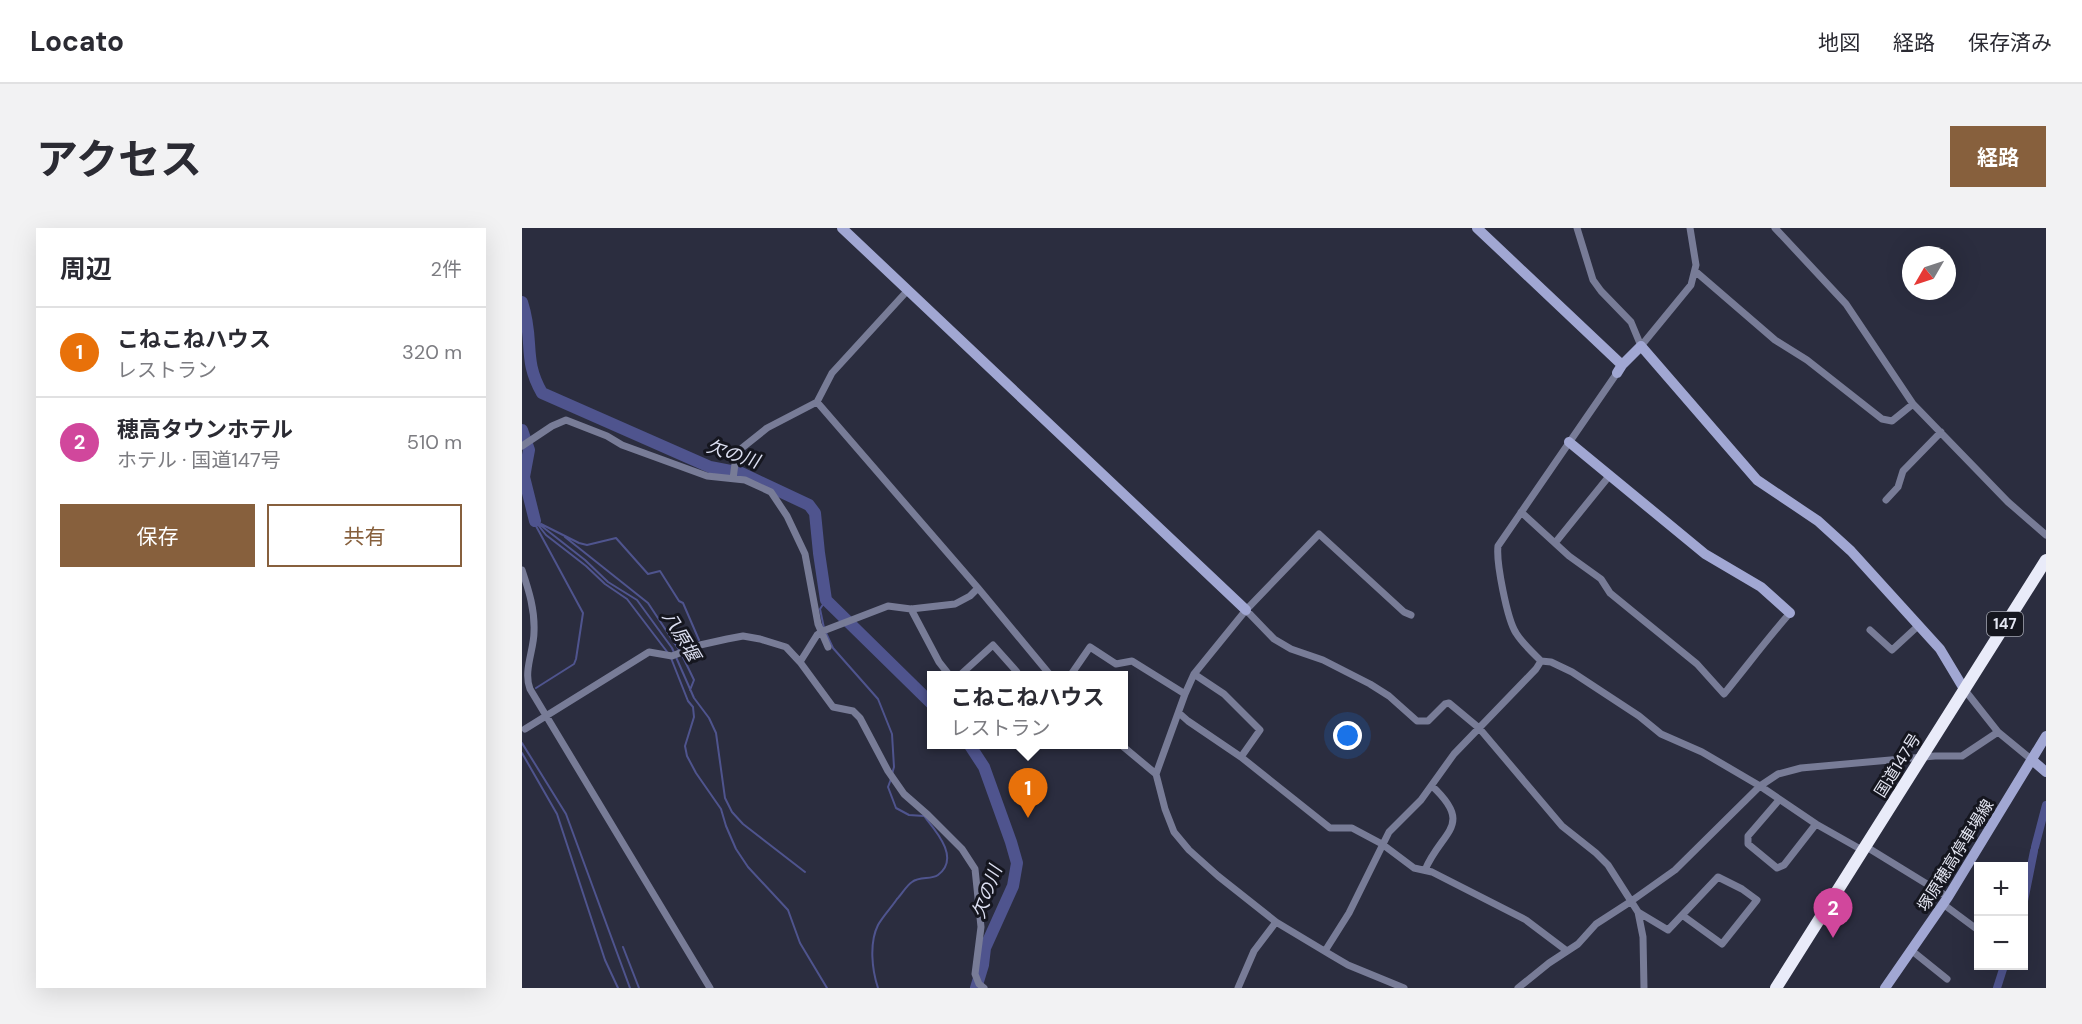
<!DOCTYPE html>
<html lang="ja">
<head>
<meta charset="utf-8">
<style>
  :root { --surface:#fff; --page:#f2f2f3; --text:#2b2b33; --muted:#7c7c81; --line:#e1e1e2; --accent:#87603d }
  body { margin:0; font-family:"DM Sans","Noto Sans JP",sans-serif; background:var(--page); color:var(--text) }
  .controls { position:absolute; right:18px; bottom:18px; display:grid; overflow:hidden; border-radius:0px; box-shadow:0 6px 24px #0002 }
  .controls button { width:54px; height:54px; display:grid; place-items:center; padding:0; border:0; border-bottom:2px solid var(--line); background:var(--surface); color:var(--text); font:30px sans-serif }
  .compass { position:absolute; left:1380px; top:18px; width:54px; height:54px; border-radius:50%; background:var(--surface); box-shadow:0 6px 24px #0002; rotate:231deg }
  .you { position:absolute; left:826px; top:508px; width:21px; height:21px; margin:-15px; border:4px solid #fff; border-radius:50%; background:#1a73e8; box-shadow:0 0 0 9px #1a73e833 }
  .badge { display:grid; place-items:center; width:39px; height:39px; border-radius:50%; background:var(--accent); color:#fff; font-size:20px; font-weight:700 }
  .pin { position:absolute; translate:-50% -50px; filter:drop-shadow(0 2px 3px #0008) }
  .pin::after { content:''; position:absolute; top:32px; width:21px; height:18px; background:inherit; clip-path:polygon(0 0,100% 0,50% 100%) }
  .popup { position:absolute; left:405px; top:443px; width:201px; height:78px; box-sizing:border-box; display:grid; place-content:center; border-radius:0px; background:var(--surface); filter:drop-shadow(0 2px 4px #0005); font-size:20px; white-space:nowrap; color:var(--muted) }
  .popup b { font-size:22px; color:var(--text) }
  .popup::after { content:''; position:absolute; left:50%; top:100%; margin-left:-12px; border:12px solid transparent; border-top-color:var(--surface) }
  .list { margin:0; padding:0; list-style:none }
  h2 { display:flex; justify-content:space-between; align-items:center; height:78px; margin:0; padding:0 24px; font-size:26px }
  h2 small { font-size:20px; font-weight:400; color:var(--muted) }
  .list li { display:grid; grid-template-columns:39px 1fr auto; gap:18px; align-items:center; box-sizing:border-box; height:90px; padding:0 24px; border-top:2px solid var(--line) }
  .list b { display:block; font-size:22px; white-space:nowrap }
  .list p { margin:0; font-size:20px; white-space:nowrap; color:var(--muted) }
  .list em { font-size:20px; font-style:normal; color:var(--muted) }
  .actions { display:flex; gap:12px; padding:18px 24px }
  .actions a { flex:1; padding:14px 0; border:2px solid var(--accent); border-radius:0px; text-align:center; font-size:21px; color:var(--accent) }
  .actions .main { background:var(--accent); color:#fff }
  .map { position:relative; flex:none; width:1524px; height:760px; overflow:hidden; border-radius:0px }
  header { display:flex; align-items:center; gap:36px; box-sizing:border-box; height:84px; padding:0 30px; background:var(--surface); border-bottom:2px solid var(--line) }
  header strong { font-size:28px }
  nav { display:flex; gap:33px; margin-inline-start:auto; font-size:21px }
  .intro { display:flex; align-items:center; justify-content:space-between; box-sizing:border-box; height:144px; padding:0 36px }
  h1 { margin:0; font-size:42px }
  .button { padding:15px 27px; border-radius:0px; background:var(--accent); color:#fff; font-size:21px; font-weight:700 }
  main { display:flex; gap:36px; padding:0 36px }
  aside { flex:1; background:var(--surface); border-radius:0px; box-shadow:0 6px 24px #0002 }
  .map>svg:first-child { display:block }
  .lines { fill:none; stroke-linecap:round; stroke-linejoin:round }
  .stream { stroke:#4f548e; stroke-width:2 }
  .canal { stroke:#4f548e; stroke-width:8 }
  .river { stroke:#4f548e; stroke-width:12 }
  .street { stroke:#787c97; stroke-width:7 }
  .secondary { stroke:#a1a7d3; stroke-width:10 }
  .highway { stroke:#e9ebf9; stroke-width:12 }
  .labels { text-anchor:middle; stroke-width:6; stroke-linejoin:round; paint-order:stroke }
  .shield { fill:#15161f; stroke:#a5a7b2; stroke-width:1.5 }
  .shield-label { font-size:15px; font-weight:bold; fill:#e3e5f1 }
  .street-label { font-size:16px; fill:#e3e5f1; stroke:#15161f }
  .water-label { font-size:18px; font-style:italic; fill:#dde0f2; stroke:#15161f }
</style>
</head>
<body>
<header>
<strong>Locato</strong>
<nav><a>地図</a><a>経路</a><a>保存済み</a></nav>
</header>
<div class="intro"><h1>アクセス</h1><a class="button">経路</a></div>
<main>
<aside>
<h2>周辺<small>2件</small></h2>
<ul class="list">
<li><span class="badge" style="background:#e8710a">1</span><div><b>こねこねハウス</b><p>レストラン</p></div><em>320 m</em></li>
<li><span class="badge" style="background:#d1479c">2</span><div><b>穂高タウンホテル</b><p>ホテル · 国道147号</p></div><em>510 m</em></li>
</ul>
<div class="actions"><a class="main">保存</a><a>共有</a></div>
</aside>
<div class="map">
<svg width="1524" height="760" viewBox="0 0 1524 760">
  <rect width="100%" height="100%" fill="#2b2d3f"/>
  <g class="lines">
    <!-- stream -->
    <path class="stream" d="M13 293 24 307 64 338 83 356 105 371 146 425
      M13 293 14 298 61 385 54 431 52 436 14 460
      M17 296 63 332 86 354 115 372 150 420 172 470 187 490 194 505 203 570 210 584 221 596 283 644
      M19 296 57 315 65 317 94 310 126 346 138 343 157 373 161 375 177 412
      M43 309 126 375 157 422
      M302 400 298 381 304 372
      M304 405 311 420 356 471 370 506 372 539 370 546
      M160 427 172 452 168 462
      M149 430 166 473 171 479 172 489 163 518 165 528 174 545 199 581 204 598 214 621 226 639 266 682 278 715 305 760
      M0 515 44 586 108 760
      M0 525 35 586 83 732 96 760
      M101 719 117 760
      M356 760C350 742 347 715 356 697 361 688 369 680 375 671 380 666 384 658 390 654 398 648 409 652 416 647 439 630 413 602 402 588L387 587 374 580 366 559 369 551"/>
    <!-- canal -->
    <path class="canal" d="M1513 619 1524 577
      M1502 673 1512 623
      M1475 760 1482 738"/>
    <!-- river -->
    <path class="river" d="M0 74C13 114 0 130 20 165L188 239 219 245 287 277 293 285 297 325 304 372 410 476
      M0 202 7 222 2 249 13 293
      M447 516 462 539 489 614 495 635 491 658 463 720 461 737 454 760"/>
    <!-- street -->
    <path class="street" d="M1055 0 1071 52 1079 63 1109 94 1119 118 1169 57 1174 37 1168 0
      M1253 0 1324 76 1391 176 1486 274 1524 307
      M1173 43 1253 112 1285 132 1360 191 1370 193 1391 176
      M1095 145 976 318C974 334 985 391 994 405 1000 415 1010 424 1019 433L1029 434 1050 444 1117 488 1139 506 1180 524 1238 558 1294 596 1340 622
      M295 174 456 360 529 448
      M0 218 30 198 44 192 85 208 100 217 185 248 223 252 249 264 265 288 283 326 296 396 306 419
      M211 251 214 228 220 220 245 200 295 174 310 145 386 62
      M1364 272 1376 259 1381 243 1419 204
      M999 284 1047 328 1079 351 1088 365 1175 436 1202 466C1225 438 1245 411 1268 385
      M1033 315 1088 247
      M0 342C7 363 13 382 12 404 12 422 1 443 8 461L188 760
      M389 381 417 434 428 448
      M724 382 752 411 769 421 801 432 848 456 867 468 895 493H906L923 476 927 475 957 500 1040 598 1074 625 1086 637 1116 684 1121 709 1122 760
      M1348 402 1370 422 1396 398
      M278 434 295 407 301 403 366 378 389 381 433 376 448 368 456 360
      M672 446 702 466 738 502 719 529
      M437 448 471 417 495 444 496 448
      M548 448 568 419 594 436 610 433 663 466
      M1442 461 1476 504 1510 532
      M657 485 666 493 719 529 808 600H830L860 616 892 640 910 644 1004 692 1045 723
      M3 501 127 424 150 428 178 417 205 411 221 408 238 411 264 419 278 434 311 479 331 483 338 490 366 543 382 566 406 587 440 621 453 641 459 699 453 746 457 756 462 760
      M598 516 634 546
      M1257 572 1226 608V616L1255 640 1262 637 1294 596
      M1343 618 1426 669
      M903 642C919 603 953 598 910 558
      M1421 676 1456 702
      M1116 684 1146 702 1196 649 1220 661 1235 672 1200 716 1160 687
      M1389 722 1425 751
      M803 723 827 685 867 604 899 572 932 526 1014 441 1019 433
      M716 760 732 723 754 694
      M882 760 826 737 809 727 754 694 696 648 667 622 652 604 643 581 634 546 663 466 672 446 724 382 797 306 882 384 889 387
      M996 760 1027 735 1056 716 1074 696 1108 674 1153 642 1238 558 1256 546 1279 540 1413 528H1440L1476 504"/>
    <!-- secondary -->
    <path class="secondary" d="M320 0 724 382
      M955 0 1100 137
      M1095 145 1100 137 1119 118 1235 252 1296 293 1329 323 1418 421 1442 461
      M1047 214 1183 326 1239 359 1268 385
      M1510 532 1524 544
      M1363 760 1426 669 1524 508"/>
    <!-- highway -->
    <path class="highway" d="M1254 760 1524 332"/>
  </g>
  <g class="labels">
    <!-- shield labels -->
    <rect class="shield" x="1465" y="384" width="36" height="24" rx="4.5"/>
    <g class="shield-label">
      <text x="1483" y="401">147</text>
    </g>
    <!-- street labels -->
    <g class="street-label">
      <text transform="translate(1375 537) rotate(-58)" y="6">国道147号</text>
      <text transform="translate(1433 627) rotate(-58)" y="6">塚原穂高停車場線</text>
    </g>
    <!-- water labels -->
    <g class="water-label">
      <text transform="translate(211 226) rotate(18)" y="6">欠の川</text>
      <text transform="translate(159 408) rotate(59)" y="6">八原堰</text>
      <text transform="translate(465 664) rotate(-70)" y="6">欠の川</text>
    </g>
  </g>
</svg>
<div class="controls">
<button>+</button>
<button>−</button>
</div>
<svg class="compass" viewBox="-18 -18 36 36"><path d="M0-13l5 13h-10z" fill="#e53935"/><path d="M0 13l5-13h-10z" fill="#7c7c81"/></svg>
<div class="you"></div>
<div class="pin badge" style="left:506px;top:590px;background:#e8710a">1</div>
<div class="popup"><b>こねこねハウス</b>レストラン</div>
<div class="pin badge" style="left:1311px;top:710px;background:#d1479c">2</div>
</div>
</main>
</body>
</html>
